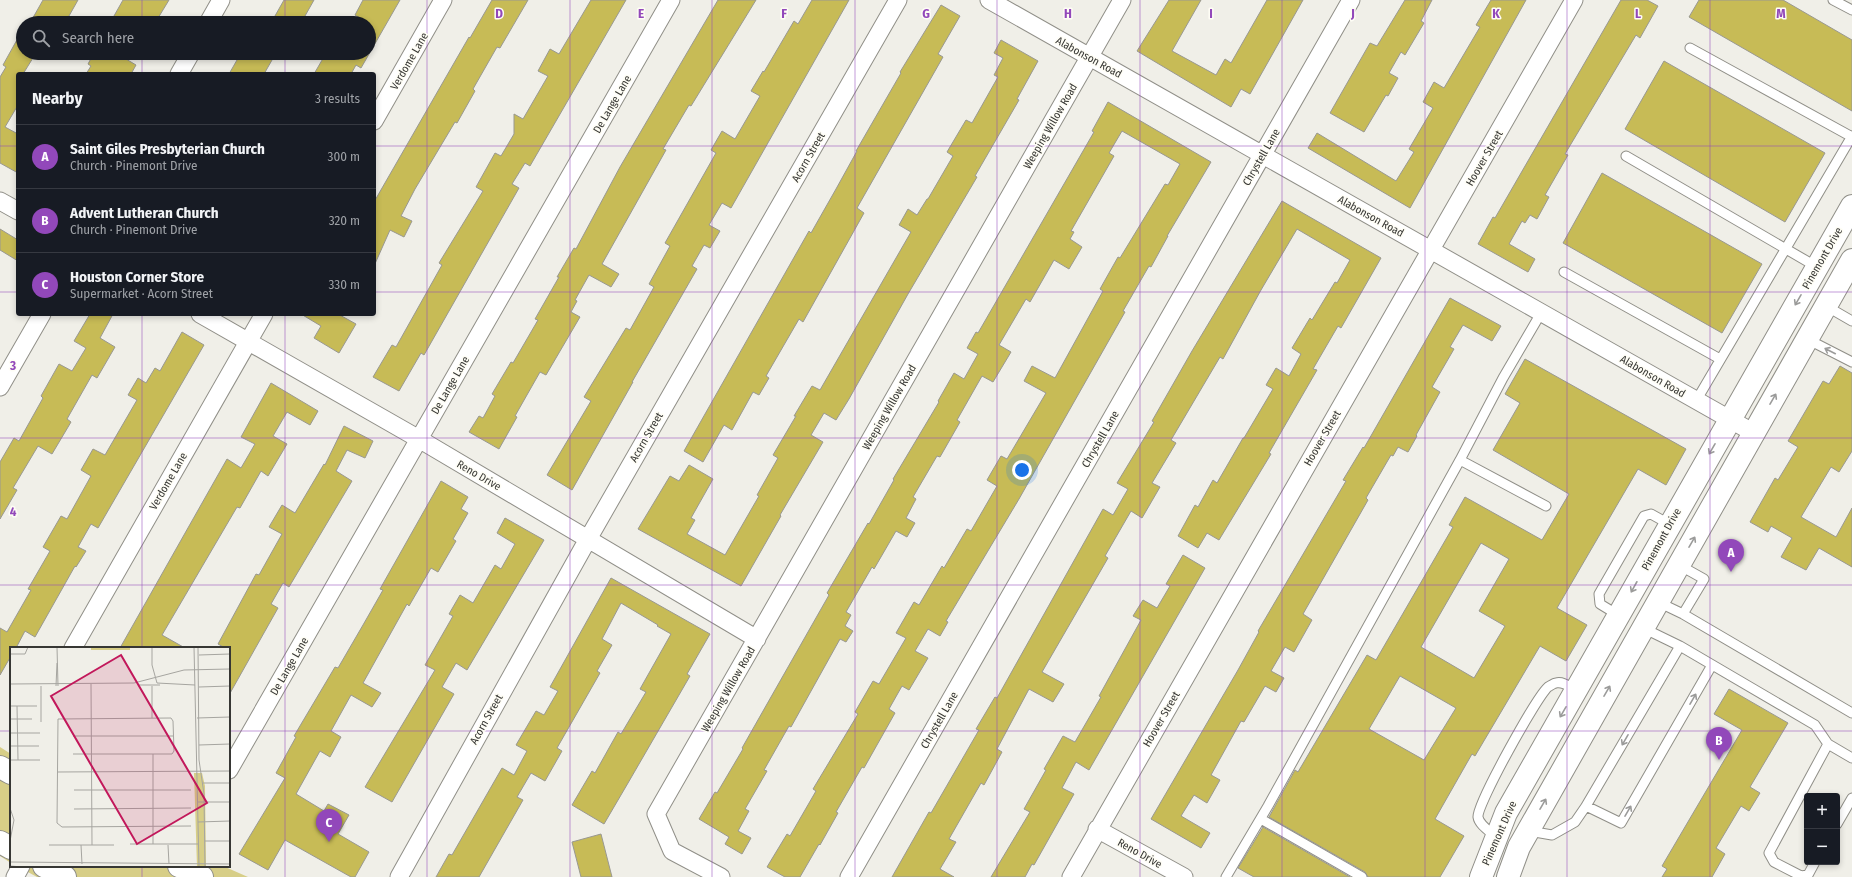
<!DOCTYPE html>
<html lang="en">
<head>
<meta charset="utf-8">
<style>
  :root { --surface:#171b24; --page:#242831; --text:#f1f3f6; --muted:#9ea1a6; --line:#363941; --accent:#9248ba }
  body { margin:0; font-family:"Fira Sans Condensed",sans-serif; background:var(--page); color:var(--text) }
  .controls { position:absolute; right:12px; bottom:12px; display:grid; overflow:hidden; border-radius:4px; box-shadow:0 2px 6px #0003 }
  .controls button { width:36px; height:36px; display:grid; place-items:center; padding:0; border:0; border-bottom:1px solid var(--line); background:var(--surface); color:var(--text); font:20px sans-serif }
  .you { position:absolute; left:1022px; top:470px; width:14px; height:14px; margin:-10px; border:3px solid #fff; border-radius:50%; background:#1a73e8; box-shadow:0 0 0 6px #1a73e833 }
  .badge { display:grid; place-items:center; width:26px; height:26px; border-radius:50%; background:var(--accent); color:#fff; font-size:13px; font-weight:700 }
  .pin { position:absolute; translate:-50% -33px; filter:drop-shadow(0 1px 2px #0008) }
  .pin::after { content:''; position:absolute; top:21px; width:14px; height:12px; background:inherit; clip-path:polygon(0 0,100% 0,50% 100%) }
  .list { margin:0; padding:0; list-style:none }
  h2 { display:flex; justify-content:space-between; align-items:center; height:52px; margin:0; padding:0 16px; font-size:17px }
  h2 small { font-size:13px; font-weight:400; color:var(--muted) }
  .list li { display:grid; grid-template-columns:26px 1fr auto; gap:12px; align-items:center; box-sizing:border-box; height:64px; padding:0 16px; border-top:1px solid var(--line) }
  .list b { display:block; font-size:15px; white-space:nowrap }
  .list p { margin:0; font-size:13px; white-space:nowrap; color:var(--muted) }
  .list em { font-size:13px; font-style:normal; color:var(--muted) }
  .icon { flex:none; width:22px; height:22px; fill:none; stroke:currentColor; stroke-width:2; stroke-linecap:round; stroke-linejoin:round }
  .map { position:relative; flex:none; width:1852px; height:877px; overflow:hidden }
  .search { position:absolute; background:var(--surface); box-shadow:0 2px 6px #0003; left:16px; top:16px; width:360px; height:44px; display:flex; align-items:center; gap:10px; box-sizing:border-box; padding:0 14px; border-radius:22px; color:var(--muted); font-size:15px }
  .panel { position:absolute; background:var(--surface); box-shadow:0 2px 6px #0003; left:16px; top:72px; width:360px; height:244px; border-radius:4px }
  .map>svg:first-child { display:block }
  .green { fill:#d7ce87 }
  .building { fill:#c7bb56; stroke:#999891; fill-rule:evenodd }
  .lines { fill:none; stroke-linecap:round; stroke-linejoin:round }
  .lane-casing { stroke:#908f88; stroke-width:11 }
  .street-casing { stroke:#908f88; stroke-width:19 }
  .secondary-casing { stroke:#908f88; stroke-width:24 }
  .lane { stroke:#fff; stroke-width:9 }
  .street { stroke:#fff; stroke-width:17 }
  .secondary { stroke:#fff; stroke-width:22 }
  .oneway { stroke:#9b9b9a }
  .grid { fill:none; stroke:#9248ba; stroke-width:1; stroke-opacity:0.55 }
  .labels { text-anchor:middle; stroke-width:3; stroke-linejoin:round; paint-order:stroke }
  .street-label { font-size:11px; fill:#373734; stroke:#fefdf5 }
  .inset-road { fill:none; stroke:#a6a5a0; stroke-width:1 }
  .view { fill:#c2185b; fill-opacity:0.15; stroke:#c2185b; stroke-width:2 }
  .inset-edge { fill:none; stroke:#373734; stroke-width:2 }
  .grid-label { font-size:13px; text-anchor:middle; font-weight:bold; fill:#9248ba; stroke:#fefdf5; stroke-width:3; stroke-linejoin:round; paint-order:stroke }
</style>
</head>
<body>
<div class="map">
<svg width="1852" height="877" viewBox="0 0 1852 877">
  <rect width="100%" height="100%" fill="#f0efe8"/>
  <!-- green -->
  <path class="green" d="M0 747 11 754V863L0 856Z
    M17 866H223L248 877H37Z"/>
  <!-- building -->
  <path class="building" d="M43 0H78L65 23H30Z
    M123 0H169L155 23H110Z
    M284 0H314L301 23H271Z
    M363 0H400L361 68 356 65 351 74H314L325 55 333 59 336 53H369V23H354L358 17 355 15Z
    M492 0H528L500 48 497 47 473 89 475 91 457 123 455 122 415 189 401 216 412 221 404 237 390 230 374 266V202L469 37 470 38Z
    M591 0H626L530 166 525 163 512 184 519 188 424 355 421 353 399 391 373 377 392 345 396 347 442 265 439 263 483 191 476 187 495 153 501 156 514 134V114L523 119 548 76 538 71 550 49 559 54Z
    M718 0H756L691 106 689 105 663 149 666 150 602 264 619 274 611 287 589 275 575 300 577 301 571 312 580 317 546 375 540 372 515 416 517 417 499 449 469 432 479 416 483 418 495 396 492 394 511 362 513 363 538 320 535 319 559 277H557L574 248 576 249 620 167Z
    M812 0H849L731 208 722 203 709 225 720 231 710 248 704 245 692 266 697 269 632 382H633L572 490 547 475 591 401 584 397 626 328 630 330 654 287 649 284 670 246 665 243 716 153 711 150 722 131 735 139 760 96 751 91 763 71 764 72 794 21 798 24Z
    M1169 0H1201L1172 51 1216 75 1225 59 1231 63 1267 0H1303L1250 94 1241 89 1231 107 1137 51Z
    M1405 0H1432L1421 21 1424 23 1405 55 1401 52 1389 73 1398 78 1388 96 1386 95 1364 132 1330 113 1370 43 1377 46Z
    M1491 0H1526L1410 208 1308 148 1317 133 1396 181 1414 152 1409 149 1433 108 1423 102 1434 82 1444 88 1480 27 1476 25Z
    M1621 0H1647L1658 6 1640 38 1636 35 1565 154 1568 155 1545 195 1549 197 1537 219 1530 215 1525 223 1522 221 1509 244 1535 259 1528 272 1478 244 1493 217 1495 218Z
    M1699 0H1783L1852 40V111L1689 17Z
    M941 5 960 16 938 54 943 57 857 208 864 213 803 322 799 319 766 376 769 378 759 395 753 392 732 430 724 425 703 462 684 451 809 231 811 233 836 189 857 151H856L901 73 900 72Z
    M23 29V53H36L23 74H18V105L5 127 18 134V173L0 163V77L6 67 3 65Z
    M1001 40 1038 61 1017 99 1019 100 975 176 977 177 908 294 849 399 836 420 824 413 811 435 823 442 780 515 781 516 741 586 638 529 670 476 679 481 689 465 713 479 691 518 695 520 687 534 725 555 759 496 757 495 778 458 773 455 796 416H794L812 386 820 390 911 232 899 225 908 209 917 215 927 199H928L953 156 947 152 966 120 972 123 998 77 994 75 1003 58 994 53Z
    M94 53H116L136 65 131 74H86L91 66 88 64Z
    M241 53H276L264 74H229Z
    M1664 61 1825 153 1785 222 1625 129Z
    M1108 102 1211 162 1167 236H1168L1151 267 1149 266 1123 311 1125 312 1019 499 946 621 948 622 940 636 928 629 915 651 928 658 909 690 902 686 889 709 895 713 864 768 862 767 836 812 838 813 820 845 819 844 800 877H785L767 867 787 834 790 836 816 791 813 789 858 714 855 712 873 681 879 684 906 638 896 633 914 602 919 605 942 566 944 568 967 529 971 531 997 486 987 480 1001 456 1007 459 1046 393 1024 381 1032 366 1055 378 1103 291 1100 289 1118 257 1120 258 1165 184 1168 185 1180 164 1122 131 1109 153 1114 156 1071 231 1074 232 1070 239 1082 247 1069 269 1054 260 1030 302 1026 299 999 345 1011 352 993 382 982 376 957 420 960 422 940 457 937 456 913 497 916 499 906 518 915 523 907 537 896 531 874 569 872 567 846 612 851 615 845 626 853 631 846 642 840 639 791 727 789 726 764 770 767 771 745 809 749 811 738 831 751 838 742 854 725 844 729 837 699 819 715 792 717 793 743 749 742 748 829 595 827 593 868 523 869 524 894 480 893 479 939 402 938 401 954 373 964 379 978 354 967 348 976 332 978 333 1049 210 1094 132 1092 131Z
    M1602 173 1762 264 1722 333 1563 243Z
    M1282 201 1381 258 1341 328 1338 326 1313 369 1317 370 1269 453 1271 454 1219 540 1207 533 1198 548 1178 536 1195 505 1198 507 1213 480 1217 483 1243 438H1244L1273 389 1266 385 1276 368 1289 376 1301 354 1292 348 1310 318 1312 320 1335 282 1337 283 1350 260 1297 229 1261 290 1223 359 1220 357 1171 440 1176 443 1152 483 1160 487 1142 518 1131 511 1105 556 1108 558 1042 672 1064 684 1053 702 1029 689 997 749 1002 752 984 785 981 783 949 839 956 842 940 869 954 877H892L929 812 931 813 979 730 976 729 995 697 997 698 1103 509 1113 515 1128 489 1117 483 1154 422 1152 421 1192 351Z
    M0 229 18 240V261L0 250Z
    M1450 298 1501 326 1492 341 1463 325 1450 347 1454 349 1432 387 1440 392 1416 435 1417 436 1408 452 1398 447 1393 456 1391 455 1366 498 1368 500 1303 614 1312 620 1294 652 1285 647 1271 671 1284 678 1276 692 1265 686 1244 722 1241 721 1211 775 1220 780 1207 803 1194 795 1181 816 1210 833 1201 848 1151 819 1238 670 1259 632 1258 631 1346 481 1343 480 1363 447 1364 448Z
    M90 314H113L100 338 115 347 97 378 92 375 67 419 71 422 52 454 38 446 13 488 17 490 0 519V462L14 438 19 441 43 398 41 396 59 364 72 371 86 348 74 341Z
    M301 314H338L356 324 339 353 314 338 321 326Z
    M182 332 204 345 98 528 91 524 78 547 86 551 76 567 75 566 35 637 25 631 16 648H11V656L0 675V628L7 632 31 590 28 589 50 551 43 547 61 516 67 519 91 476 81 470 93 449 105 455 137 400 128 395 138 378 146 383 155 368 160 371Z
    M1525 359 1686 449 1666 485 1638 469 1557 608 1587 625 1566 661 1540 646 1475 756 1472 754 1435 819 1464 836 1440 877H1368L1365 872 1269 817 1295 770 1298 772 1367 655 1376 660 1453 527 1449 525 1465 497 1542 540 1569 494 1493 450 1520 403 1505 394ZM1481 543 1509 559 1479 611 1505 626 1474 678 1421 647ZM1400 676 1456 708 1424 760 1369 729Z
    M1840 366 1852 373V451L1839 472 1831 467 1801 517 1836 537 1852 508V567L1819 548 1806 570 1781 557 1792 538 1771 526 1768 532 1750 522 1775 478 1778 480 1798 447 1788 441 1823 381 1829 384Z
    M271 383 318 411 310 425 287 412 273 436 287 444 268 476 261 471 240 508 237 507 162 635 185 648H120L227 459 241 468 255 444 241 437Z
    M344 426 373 441 365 458 347 450 336 471 352 481 289 587 283 583 271 604 278 608 229 695V648H225L218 644 256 574 259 575 282 534 269 527 282 505 295 513 324 464 325 465Z
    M441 481 468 497 461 509 468 513 453 539 456 541 438 572 431 568 409 606 407 604 363 683 381 693 372 707 351 695 331 731 341 737 330 757 320 751 296 794 324 811 328 804 349 815 338 834 369 852 355 877H351L285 840 268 870 239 854 285 778 276 773 296 737 294 736 335 667 338 668 363 625 383 590 380 589Z
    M505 518 544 540 467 670 456 663 442 687 454 694 392 802 365 787 435 670 425 665 453 616 449 614 460 595 473 603 495 565 501 569 515 544 497 533Z
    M1183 555 1205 568 1089 770 1076 762 1062 788 1074 794 1034 865 1032 864 1025 877H991L1030 812 1024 809 1046 770 1044 769 1063 736 1075 742 1101 697 1099 696 1141 620 1133 616 1143 600 1157 608 1170 586 1166 584Z
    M611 578 710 634 687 674 690 676 628 783 604 824 572 805 592 771 595 773 618 732 621 734 646 692 640 689 671 634 657 626 658 625 621 603 602 639 612 645 597 671 600 673 557 748 562 751 545 781 531 773 517 797 523 800 479 877H436L449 854 452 855 502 768 514 775 527 751 516 745 536 711 544 715 558 691 550 687Z
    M1729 689 1788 723 1750 787 1760 793 1749 811 1741 806 1716 848 1725 854 1712 877H1662L1667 869 1662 866 1742 730 1714 714Z
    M1263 827 1350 877H1254L1238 868Z
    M601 834 612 877H581L572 842Z"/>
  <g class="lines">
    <!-- lane casing -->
    <g class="lane-casing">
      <path id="lane" d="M1833 0 1852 10
        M1690 48 1852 137
        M1626 156 1817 267
        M1564 272 1720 359
        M1826 306 1852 321
        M1807 339 1852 362
        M1696 401 1852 136
        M1460 460 1546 506
        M1679 565 1704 579 1683 614
        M1658 602 1683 614 1852 713
        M1618 615 1600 604 1599 594 1644 516 1651 514 1669 524
        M1643 628 1680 646 1815 725 1828 744 1852 758
        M1586 806 1621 823 1712 665
        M1261 819 1362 877
        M1837 824 1852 798
        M1529 831 1552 835 1575 822 1586 806 1680 646
        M1496 837C1491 832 1479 825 1478 817 1477 804 1536 698 1548 687 1550 686 1554 683 1556 683 1563 681 1570 687 1576 690
        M1815 862 1808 875 1801 876 1774 862 1769 853 1828 744
        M1226 877 1268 806 1460 460 1503 378 1541 313"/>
    </g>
    <!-- street casing -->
    <g class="street-casing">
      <path id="street" d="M989 0 1754 433
        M208 23 221 0
        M179 74 191 53
        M374 121 443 0
        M0 201 18 211
        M200 314 419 439 757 639
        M0 387 42 314
        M73 648 264 314
        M229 770 671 0
        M1097 829 1184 877
        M15 877 21 866
        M399 877 588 539 898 0
        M721 877 672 851 656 814 1122 0
        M849 877 1351 0
        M1071 877 1574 0"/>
    </g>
    <!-- secondary casing -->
    <g class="secondary-casing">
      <path id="secondary" d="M0 767 11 773
        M0 842 11 848
        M44 866 65 877
        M179 866 202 877
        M1481 877 1506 813 1852 206
        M1508 877 1519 847 1852 260"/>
    </g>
    <!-- lane -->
    <use href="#lane" class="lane"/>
    <!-- street -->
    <use href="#street" class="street"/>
    <!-- secondary -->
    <use href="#secondary" class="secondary"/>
  </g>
  <!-- one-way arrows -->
  <defs><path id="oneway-shaft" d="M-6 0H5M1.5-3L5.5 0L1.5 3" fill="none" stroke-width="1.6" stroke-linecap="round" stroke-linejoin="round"/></defs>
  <g class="oneway">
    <use href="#oneway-shaft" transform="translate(1798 300) rotate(120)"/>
    <use href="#oneway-shaft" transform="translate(1830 351) rotate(-153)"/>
    <use href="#oneway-shaft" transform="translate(1773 399) rotate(-60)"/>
    <use href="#oneway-shaft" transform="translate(1712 449) rotate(120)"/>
    <use href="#oneway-shaft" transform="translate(1692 542) rotate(-60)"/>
    <use href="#oneway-shaft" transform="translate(1634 587) rotate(119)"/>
    <use href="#oneway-shaft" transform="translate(1607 691) rotate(-60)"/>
    <use href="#oneway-shaft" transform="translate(1693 699) rotate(-60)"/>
    <use href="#oneway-shaft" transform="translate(1563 712) rotate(120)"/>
    <use href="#oneway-shaft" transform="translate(1625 740) rotate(120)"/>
    <use href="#oneway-shaft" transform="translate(1543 804) rotate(-60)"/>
    <use href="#oneway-shaft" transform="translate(1628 811) rotate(-60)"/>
  </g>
  <!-- grid -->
  <path class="grid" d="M142 0V23M285 0V23M427 0V877M570 0V877M712 0V877M855 0V877M997 0V877M1140 0V877M1282 0V877M1425 0V877M1567 0V877M1710 0V877M142 53V74M285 53V74M0 146H18M374 146H1852M0 292H18M374 292H1852M142 314V648M285 314V877M0 438H1852M0 585H1852M0 731H11M229 731H1852M142 866V877"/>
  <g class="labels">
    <!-- street labels -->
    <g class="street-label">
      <text transform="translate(1089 57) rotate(29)" y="4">Alabonson Road</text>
      <text transform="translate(409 61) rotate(-60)" y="4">Verdome Lane</text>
      <text transform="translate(612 104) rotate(-60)" y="4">De Lange Lane</text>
      <text transform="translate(1050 126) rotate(-60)" y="4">Weeping Willow Road</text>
      <text transform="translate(808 157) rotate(-60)" y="4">Acorn Street</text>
      <text transform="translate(1261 157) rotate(-60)" y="4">Chrystell Lane</text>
      <text transform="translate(1484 158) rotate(-60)" y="4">Hoover Street</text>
      <text transform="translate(1371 216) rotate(29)" y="4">Alabonson Road</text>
      <text transform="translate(1822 258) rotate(-60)" y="4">Pinemont Drive</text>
      <text transform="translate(1653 376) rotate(30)" y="4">Alabonson Road</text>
      <text transform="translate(450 385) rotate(-60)" y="4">De Lange Lane</text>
      <text transform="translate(889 407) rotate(-60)" y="4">Weeping Willow Road</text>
      <text transform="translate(646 437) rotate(-60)" y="4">Acorn Street</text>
      <text transform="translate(1322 438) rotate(-60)" y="4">Hoover Street</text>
      <text transform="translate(1100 439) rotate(-60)" y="4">Chrystell Lane</text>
      <text transform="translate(479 475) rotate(30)" y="4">Reno Drive</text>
      <text transform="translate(168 481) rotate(-60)" y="4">Verdome Lane</text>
      <text transform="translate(1661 539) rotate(-61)" y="4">Pinemont Drive</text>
      <text transform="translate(289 666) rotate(-60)" y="4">De Lange Lane</text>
      <text transform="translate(728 689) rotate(-60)" y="4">Weeping Willow Road</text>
      <text transform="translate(486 719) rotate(-61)" y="4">Acorn Street</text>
      <text transform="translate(1161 719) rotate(-60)" y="4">Hoover Street</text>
      <text transform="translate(939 720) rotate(-60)" y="4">Chrystell Lane</text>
      <text transform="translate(1499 833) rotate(-66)" y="4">Pinemont Drive</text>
      <text transform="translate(1140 853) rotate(29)" y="4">Reno Drive</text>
    </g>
  </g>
  <!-- overview -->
  <g transform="translate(10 647)">
    <rect width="220" height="220" fill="#f0efe8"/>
    <path d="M81 0H120V3H81ZM184 126H192L195 139 196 220H187Z" fill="#d7ce87"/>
    <path class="inset-road" d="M47 0 48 39M142 0V18L147 36 185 38M184 0 189 220M188 0 189 113 194 147 195 220M0 7H15L18 0M189 8 220 7M0 37 124 36 174 23 220 22M81 37 82 198M128 38H150M31 39V75M46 39 47 16M142 39V71M189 40 220 39M0 59H27M7 59 8 113M187 71 220 70M0 72H22M0 86H30M63 89H163M189 98 220 97M0 99H29M63 107H162L164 104 163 74 161 71 48 72 47 176 52 180 181 179M0 113H30M47 125 220 124M193 136H220M64 143H181M188 155H220M0 161 4 173 0 194M64 162 181 161M188 175 220 174M195 194H220M120 197H188M143 197V107M39 198H104M71 198 72 217M158 198 159 217M0 215 220 217M0 219 13 220M36 220H213"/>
    <path class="view" d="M111 8 197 156 127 197 41 49Z"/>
    <rect width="220" height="220" class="inset-edge"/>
  </g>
  <g class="grid-label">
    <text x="499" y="18">D</text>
    <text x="641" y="18">E</text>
    <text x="784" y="18">F</text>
    <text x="926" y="18">G</text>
    <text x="1068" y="18">H</text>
    <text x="1211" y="18">I</text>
    <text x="1353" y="18">J</text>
    <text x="1496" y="18">K</text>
    <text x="1638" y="18">L</text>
    <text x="1781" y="18">M</text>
    <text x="13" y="370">3</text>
    <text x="13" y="516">4</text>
  </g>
</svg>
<div class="controls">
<button>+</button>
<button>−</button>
</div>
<div class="you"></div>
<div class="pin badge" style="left:1731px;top:572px">A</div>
<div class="pin badge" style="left:1719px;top:760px">B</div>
<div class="pin badge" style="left:329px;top:842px">C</div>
<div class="search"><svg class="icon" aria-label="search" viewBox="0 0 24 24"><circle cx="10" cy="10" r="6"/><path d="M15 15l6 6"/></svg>Search here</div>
<section class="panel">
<h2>Nearby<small>3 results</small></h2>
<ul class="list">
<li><span class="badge">A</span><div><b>Saint Giles Presbyterian Church</b><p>Church · Pinemont Drive</p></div><em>300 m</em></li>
<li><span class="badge">B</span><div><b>Advent Lutheran Church</b><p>Church · Pinemont Drive</p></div><em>320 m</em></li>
<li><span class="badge">C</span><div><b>Houston Corner Store</b><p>Supermarket · Acorn Street</p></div><em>330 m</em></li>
</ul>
</section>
</div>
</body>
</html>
